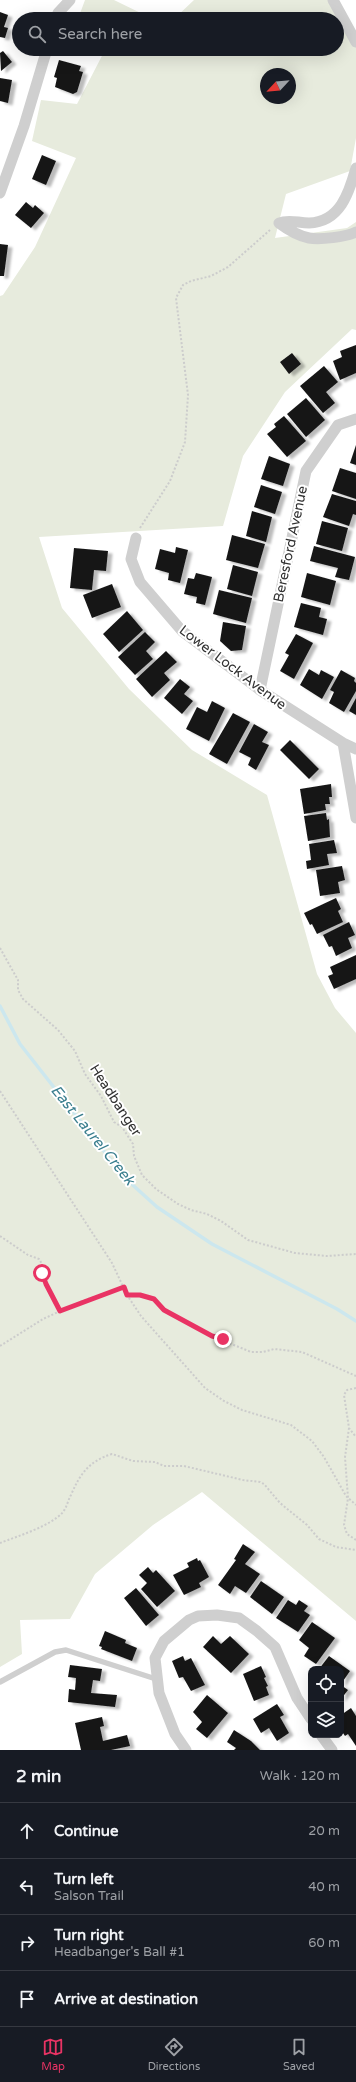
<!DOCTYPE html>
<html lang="en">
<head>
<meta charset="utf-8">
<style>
  :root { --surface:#171b24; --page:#242831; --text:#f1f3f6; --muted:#9ea1a6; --line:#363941; --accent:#e93364 }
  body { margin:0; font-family:"Varela Round",sans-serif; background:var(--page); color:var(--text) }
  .controls { position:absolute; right:12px; bottom:12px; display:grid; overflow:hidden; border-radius:8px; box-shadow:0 4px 16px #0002 }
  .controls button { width:36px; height:36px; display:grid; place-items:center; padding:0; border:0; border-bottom:1px solid var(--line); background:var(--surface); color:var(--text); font:20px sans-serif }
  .compass { position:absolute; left:260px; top:68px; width:36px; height:36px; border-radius:50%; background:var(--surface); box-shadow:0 4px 16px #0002; rotate:244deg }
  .stop { position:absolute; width:12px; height:12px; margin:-9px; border:3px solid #e93364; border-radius:50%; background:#fff }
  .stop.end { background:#e93364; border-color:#fff; box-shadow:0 1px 4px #0008 }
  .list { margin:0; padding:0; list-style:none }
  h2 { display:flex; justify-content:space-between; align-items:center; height:52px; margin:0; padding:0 16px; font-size:17px }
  h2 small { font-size:13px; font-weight:400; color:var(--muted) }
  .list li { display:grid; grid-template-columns:26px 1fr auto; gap:12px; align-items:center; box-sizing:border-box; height:56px; padding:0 16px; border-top:1px solid var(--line) }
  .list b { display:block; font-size:15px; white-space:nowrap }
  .list p { margin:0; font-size:13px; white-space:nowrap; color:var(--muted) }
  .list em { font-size:13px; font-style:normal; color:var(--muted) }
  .icon { flex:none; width:22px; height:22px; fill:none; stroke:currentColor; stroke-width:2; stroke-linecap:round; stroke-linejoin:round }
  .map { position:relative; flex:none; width:356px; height:1750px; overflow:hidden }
  .search { position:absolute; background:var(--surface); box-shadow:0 4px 16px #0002; left:12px; right:12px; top:12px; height:44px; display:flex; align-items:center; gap:10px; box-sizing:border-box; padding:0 14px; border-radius:22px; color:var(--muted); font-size:15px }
  .sheet { height:276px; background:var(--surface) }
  nav { display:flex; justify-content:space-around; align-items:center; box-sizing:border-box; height:56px; border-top:1px solid var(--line); background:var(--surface); font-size:11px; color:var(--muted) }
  nav a { display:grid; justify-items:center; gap:2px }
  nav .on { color:var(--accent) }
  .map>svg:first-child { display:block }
  .green { fill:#e7ebdd; fill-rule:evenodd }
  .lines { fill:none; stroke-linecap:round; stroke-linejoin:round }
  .stream { stroke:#cce7ee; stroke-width:3.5 }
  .building { fill:#191919; filter:url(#shadow) }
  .path { stroke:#ccc; stroke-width:2; stroke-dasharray:2 2; stroke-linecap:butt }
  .lane { stroke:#cfcfcf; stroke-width:5.5 }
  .street { stroke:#cfcfcf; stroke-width:11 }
  .route { stroke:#e93364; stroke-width:5 }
  .labels { text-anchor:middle; stroke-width:4; stroke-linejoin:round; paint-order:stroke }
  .street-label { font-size:14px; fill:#323232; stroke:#fff }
  .water-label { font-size:15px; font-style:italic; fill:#3b7f8f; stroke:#fff }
</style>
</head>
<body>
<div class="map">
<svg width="356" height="1750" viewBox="0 0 356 1750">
  <defs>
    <filter id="shadow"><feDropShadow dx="4.5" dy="2.5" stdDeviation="1" flood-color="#0004"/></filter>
  </defs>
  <rect width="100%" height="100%" fill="#fff"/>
  <!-- green -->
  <path class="green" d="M85 0H114L153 19H78Z
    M194 0H336L356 44V138L350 171 286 194 275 238 347 228 356 222V330L352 329 285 392 243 456 223 526 39 537 62 608 129 689 192 750 267 795 317 974 335 1008 356 1033V1621L202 1492 153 1525 95 1574 70 1619 20 1620 22 1654 0 1667V296L3 295 35 247 76 158 32 141 41 100 77 104 104 52 100 49H337V19H174ZM266 74H290V98H266Z"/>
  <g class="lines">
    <!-- stream -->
    <path class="stream" d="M0 1006 20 1044 125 1178 157 1207 212 1244 337 1309 356 1321"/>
  </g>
  <!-- building -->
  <path class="building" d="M0 12 8 15 4 27 8 28 5 38 0 37Z
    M3 51 12 62 1 71 0 53Z
    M59 60 81 66 79 71 83 72 77 92 73 94 55 87 57 78 54 77Z
    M0 78 12 80 8 103 0 101Z
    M42 155 56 161 46 185 32 179Z
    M26 202 33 208 35 205 44 213 31 228 15 215Z
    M0 244 8 245 4 276H0Z
    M356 345V373L340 380 333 361 342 357 340 351Z
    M292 353 301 364 289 374 280 362Z
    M324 366 338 382 326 392 335 403 323 413 300 386Z
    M306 398 325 420 306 437 287 414Z
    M284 416 306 441 287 457 267 434 276 427 274 424Z
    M356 445V465L350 463Z
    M269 456 290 464 283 486 261 479Z
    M340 468 356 473V499L332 491Z
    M261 485 282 492 275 514 254 507Z
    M332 494 356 501V515L353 514 349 526 323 517Z
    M252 511 272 517 266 542 246 536Z
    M322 521 348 528 342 551 316 544Z
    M232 535 265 544 258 568 226 560Z
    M314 546 355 557 349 580 335 577 338 568 310 561Z
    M176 547 188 550 180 583 168 580 169 573 155 569 160 549 175 553Z
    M74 548 108 551 106 571 94 570 92 590 70 588Z
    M233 565 258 572 252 596 227 589Z
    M196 573 212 577 205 605 196 603 197 597 184 594 188 578 194 579Z
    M307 573 336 581 330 605 301 597Z
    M112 584 121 607 92 618 83 595Z
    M219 590 252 598 246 623 213 614Z
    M301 603 321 608 319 617 327 619 323 635 294 627Z
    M127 611 143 630 119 652 103 634Z
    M223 622 246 626 242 650 231 651 220 641Z
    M145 632 155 642 146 651 153 659 135 675 118 657Z
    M296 634 313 643 294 679 280 671 289 655 285 653Z
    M166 651 177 662 164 673 170 680 152 697 136 679Z
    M309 669 319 675 321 670 334 677 322 699 300 685Z
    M341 670 355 678 354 681 356 683V691L344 712 329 703 334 692 330 690Z
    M180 679 190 687 184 694 193 701 182 714 164 698Z
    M356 698V715L349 711Z
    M212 701 225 708 209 741 186 729 197 707 207 712Z
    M233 713 250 722 227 764 209 754Z
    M254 724 268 732 262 742 269 745 256 770 248 765 251 758 239 752Z
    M290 740 319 769 309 779 280 750Z
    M331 784 332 797H329L330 804H325L326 810 304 814 300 789Z
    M326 813 327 820 329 819 330 837 308 841 304 816Z
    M334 840 337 853 327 854 329 865 307 869 306 861 311 860 309 844Z
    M342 866 345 880 338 882 340 893 320 896 316 870Z
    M336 898 341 909 338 911 343 922 317 934 312 924 310 925 304 913Z
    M349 922 355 935 348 938 352 948 336 956 332 946 329 947 323 935Z
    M356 955V979L334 989 328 976 333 974 330 967Z
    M243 1544 255 1552 245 1564 260 1574 246 1593 235 1586 230 1594 218 1585 236 1560 234 1559Z
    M197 1558 198 1561 200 1560 209 1577 199 1583 201 1587 184 1595 173 1575 189 1567 187 1563Z
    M148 1567 153 1573 156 1570 175 1591 157 1607 141 1589 147 1583 139 1575Z
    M261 1581 284 1597 272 1614 250 1597Z
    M136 1588 159 1615 146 1626 124 1598Z
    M288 1600 296 1605 299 1600 308 1606 304 1611 310 1615 298 1632 276 1618Z
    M312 1622 335 1638 316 1664 304 1656 309 1648 299 1640Z
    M105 1631 126 1640 125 1643 137 1648 132 1661 101 1649 102 1647 99 1646Z
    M213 1636 221 1644 230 1636 249 1654 231 1673 203 1647Z
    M183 1656 185 1661 191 1658 205 1685 191 1691 183 1677 179 1678 172 1661Z
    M329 1656 350 1671 341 1684V1669H319Z
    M70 1665 102 1669 100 1681 93 1680 91 1693 117 1695 115 1707 68 1702 69 1689 75 1690 76 1678 68 1677Z
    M261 1666 266 1677 264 1678 268 1686 266 1687 269 1695 254 1701 243 1674Z
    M341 1685 348 1690 341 1699Z
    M207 1695 228 1713 207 1738 196 1729 202 1722 193 1712Z
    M277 1704 284 1715 280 1717 289 1733 277 1741 269 1728 261 1733 253 1719Z
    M351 1708 356 1716V1746L348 1734 345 1736 341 1730V1715Z
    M102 1717 104 1726 100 1727 103 1741 127 1735 130 1746 111 1750H81L75 1723Z
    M234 1730 251 1741 260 1750H234L236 1748 227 1742Z"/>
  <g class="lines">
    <!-- path -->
    <path class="path" d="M140 528 170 481 185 442 188 395 176 298 183 285 191 281 211 276 228 267 270 230
      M0 948 18 980V990L23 999 58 1030 75 1051 85 1074 101 1096 114 1122 122 1127 133 1144 134 1156 142 1175 156 1189 178 1204 191 1210 207 1214 221 1221 248 1240 295 1253 327 1256 356 1254
      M0 1091 112 1263 127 1295 141 1316 205 1388 224 1401 242 1410 291 1425 312 1441 324 1457 346 1496 356 1505
      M0 1236 28 1255 39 1259 42 1264 43 1276 46 1284 60 1311
      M127 1295H140L154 1299 164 1310 212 1336 251 1352H263L274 1349 302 1352 356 1376
      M0 1346 43 1319 82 1301 123 1287
      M356 1388 347 1390 344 1395 349 1428 356 1437
      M349 1428 345 1457 348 1498 344 1525 347 1534 356 1540
      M0 1543C18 1536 51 1526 63 1512 67 1507 68 1500 71 1495 80 1474 89 1461 112 1454L133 1461 155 1462 164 1466H184L243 1480 260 1482 264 1484 280 1503 307 1525 319 1539 336 1547 356 1550"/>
    <!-- lane -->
    <path class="lane" d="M0 1682 55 1652 66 1650 156 1679"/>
    <!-- street -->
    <path class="street" d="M333 0 356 42
      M56 19 58 13 70 0
      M356 168C349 193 340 222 309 223 298 223 289 219 279 223 287 229 299 236 309 238 319 240 347 237 356 232
      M0 193 24 126 47 49
      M136 538 131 559 140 582 182 631 260 690 343 743 356 749
      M260 690 306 471 338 425 356 419
      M343 743 356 818
      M321 1735 332 1750
      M186 1750 175 1734 159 1693 155 1658 164 1641 189 1620 198 1616 217 1615 239 1618 257 1631 275 1647 297 1698 311 1719"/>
  </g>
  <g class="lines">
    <!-- route -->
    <path class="route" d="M42 1273 46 1284 60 1311 124 1287 127 1295H140L154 1299 164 1310 212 1336 223 1339"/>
  </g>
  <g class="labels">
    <!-- street labels -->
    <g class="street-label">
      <text transform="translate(290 544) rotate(-78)" y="5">Beresford Avenue</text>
      <text transform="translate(233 667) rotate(37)" y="5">Lower Lock Avenue</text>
      <text transform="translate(116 1100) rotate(57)" y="5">Headbanger</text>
    </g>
    <!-- water labels -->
    <g class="water-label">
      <text transform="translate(93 1135) rotate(51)" y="5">East Laurel Creek</text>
    </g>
  </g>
</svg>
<div class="controls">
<button><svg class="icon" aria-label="locate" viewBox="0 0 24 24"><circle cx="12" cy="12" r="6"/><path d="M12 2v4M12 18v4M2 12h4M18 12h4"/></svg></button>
<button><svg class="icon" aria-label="layers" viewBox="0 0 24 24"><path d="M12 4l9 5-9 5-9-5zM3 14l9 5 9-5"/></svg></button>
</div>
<svg class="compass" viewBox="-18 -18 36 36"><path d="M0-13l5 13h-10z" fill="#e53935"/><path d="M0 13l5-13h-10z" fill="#9ea1a6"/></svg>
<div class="stop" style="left:42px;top:1273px"></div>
<div class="stop end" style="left:223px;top:1339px"></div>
<div class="search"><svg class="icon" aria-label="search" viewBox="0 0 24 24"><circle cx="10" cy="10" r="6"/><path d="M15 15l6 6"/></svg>Search here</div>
</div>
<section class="sheet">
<h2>2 min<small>Walk · 120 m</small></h2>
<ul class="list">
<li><svg class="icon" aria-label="ahead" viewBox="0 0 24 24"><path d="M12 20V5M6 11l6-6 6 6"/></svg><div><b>Continue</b></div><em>20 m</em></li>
<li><svg class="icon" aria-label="left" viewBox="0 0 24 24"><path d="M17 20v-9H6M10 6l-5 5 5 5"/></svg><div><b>Turn left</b><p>Salson Trail</p></div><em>40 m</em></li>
<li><svg class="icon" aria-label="right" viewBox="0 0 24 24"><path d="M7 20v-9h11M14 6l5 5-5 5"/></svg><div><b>Turn right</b><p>Headbanger's Ball #1</p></div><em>60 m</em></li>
<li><svg class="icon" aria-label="arrive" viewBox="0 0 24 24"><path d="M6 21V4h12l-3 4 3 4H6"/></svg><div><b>Arrive at destination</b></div></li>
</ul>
</section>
<nav>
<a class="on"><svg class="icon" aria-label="map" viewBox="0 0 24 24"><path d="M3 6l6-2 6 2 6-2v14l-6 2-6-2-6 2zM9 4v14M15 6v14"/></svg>Map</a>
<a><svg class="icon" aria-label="directions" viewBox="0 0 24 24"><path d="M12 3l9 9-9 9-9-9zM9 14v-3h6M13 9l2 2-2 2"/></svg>Directions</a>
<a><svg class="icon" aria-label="saved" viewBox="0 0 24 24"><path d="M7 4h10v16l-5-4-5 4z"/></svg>Saved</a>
</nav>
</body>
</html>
